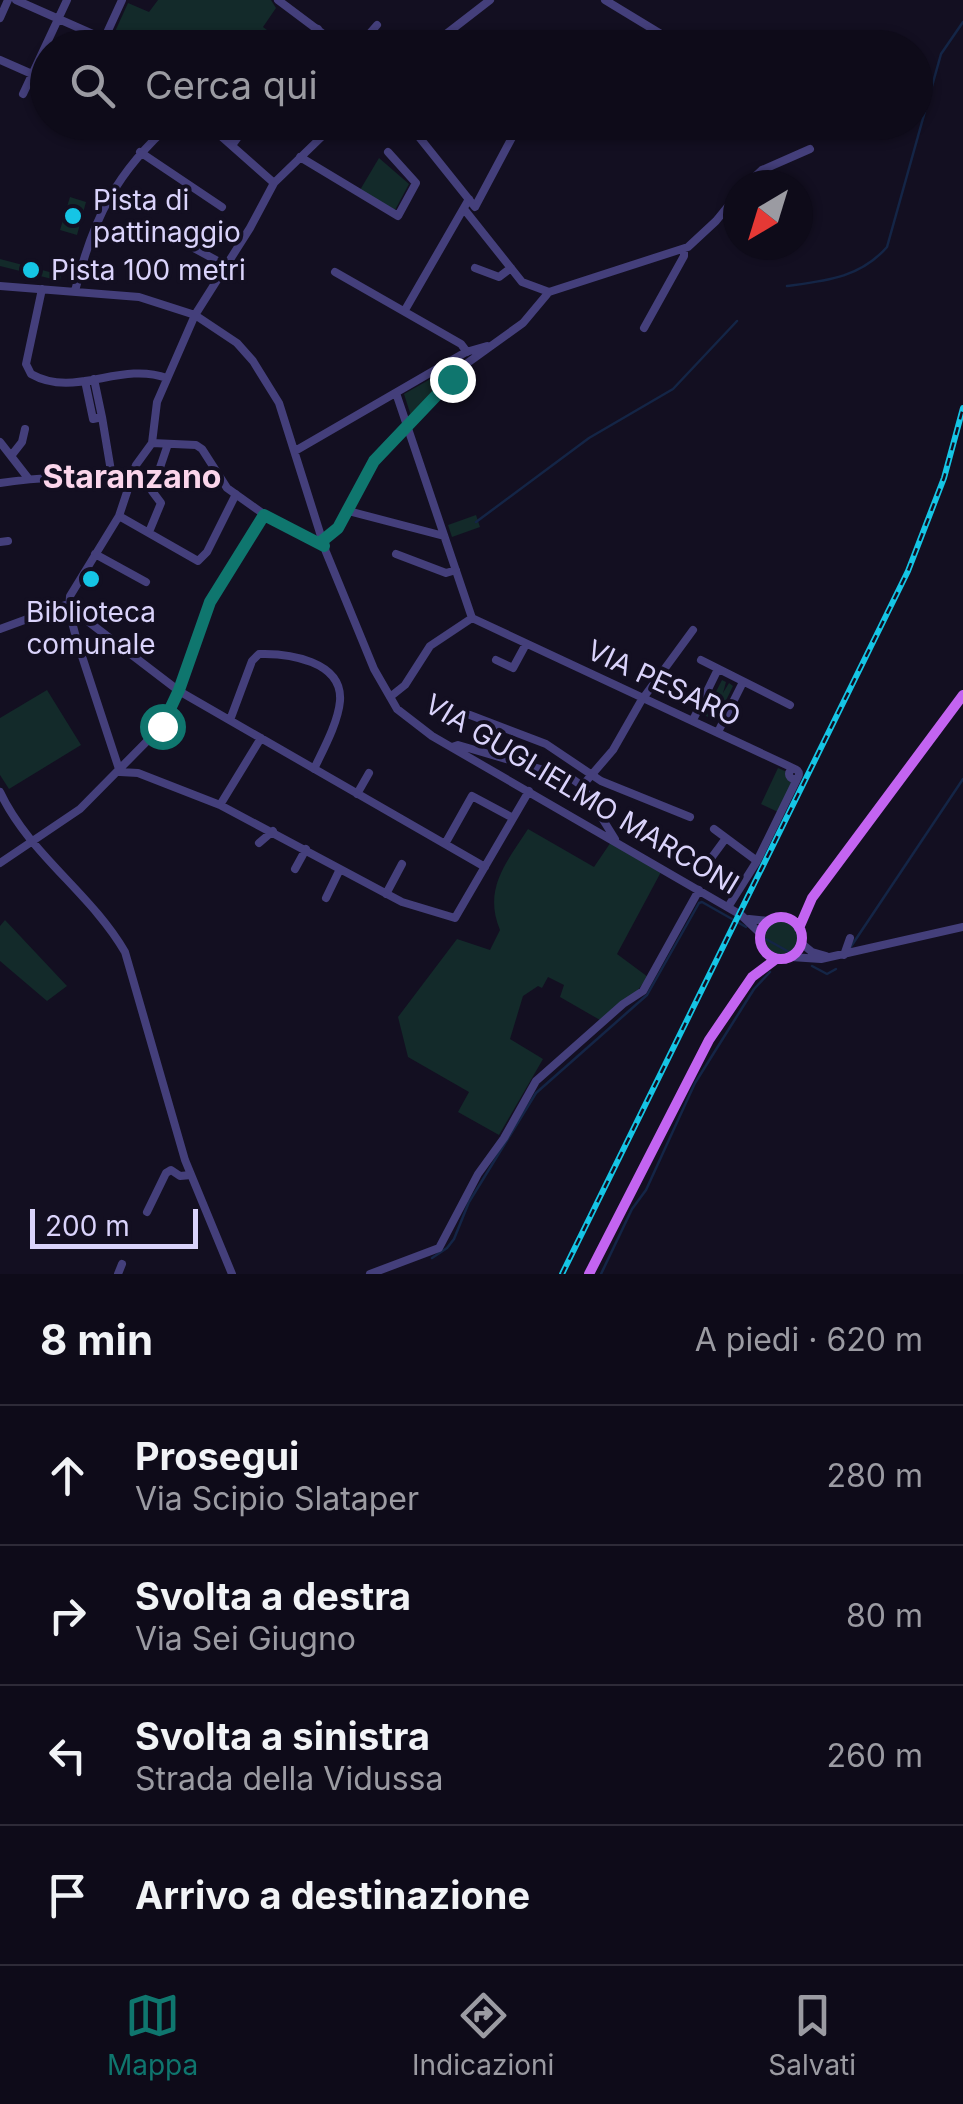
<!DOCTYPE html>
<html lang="it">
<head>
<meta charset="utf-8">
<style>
  :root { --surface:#0e0b19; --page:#1c1926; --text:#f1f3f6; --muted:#9b9ba2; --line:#2e2b38; --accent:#0f766e }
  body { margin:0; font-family:Inter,sans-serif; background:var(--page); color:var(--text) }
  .compass { position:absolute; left:723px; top:170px; width:90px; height:90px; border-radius:50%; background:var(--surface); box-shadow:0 2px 8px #0004; rotate:218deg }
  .scale { position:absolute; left:30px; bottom:25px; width:168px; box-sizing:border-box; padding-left:10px; border:5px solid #dad3fb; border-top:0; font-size:28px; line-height:35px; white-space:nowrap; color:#dad3fb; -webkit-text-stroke:8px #130f21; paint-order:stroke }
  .stop { position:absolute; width:30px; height:30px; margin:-22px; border:8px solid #0f766e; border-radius:50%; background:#fff }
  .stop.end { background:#0f766e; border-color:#fff; box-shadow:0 2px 10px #0008 }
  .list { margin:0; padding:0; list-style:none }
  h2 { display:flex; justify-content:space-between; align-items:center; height:130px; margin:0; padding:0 40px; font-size:42px }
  h2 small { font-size:32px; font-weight:400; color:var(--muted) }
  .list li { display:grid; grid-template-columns:65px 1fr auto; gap:30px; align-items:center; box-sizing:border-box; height:140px; padding:0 40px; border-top:2px solid var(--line) }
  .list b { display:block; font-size:38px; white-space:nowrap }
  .list p { margin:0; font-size:32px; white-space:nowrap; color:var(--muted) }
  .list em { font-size:32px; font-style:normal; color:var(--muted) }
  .icon { flex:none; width:55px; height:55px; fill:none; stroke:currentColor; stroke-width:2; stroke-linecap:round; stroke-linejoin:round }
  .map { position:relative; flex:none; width:963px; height:1274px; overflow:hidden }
  .search { position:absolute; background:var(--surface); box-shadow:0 2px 8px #0004; left:30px; right:30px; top:30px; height:110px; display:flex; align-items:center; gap:25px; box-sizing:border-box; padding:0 35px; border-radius:55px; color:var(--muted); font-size:38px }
  .sheet { height:690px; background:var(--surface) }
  nav { display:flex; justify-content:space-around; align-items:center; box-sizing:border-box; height:140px; border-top:2px solid var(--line); background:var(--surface); font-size:28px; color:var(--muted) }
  nav a { display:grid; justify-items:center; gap:5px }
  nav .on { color:var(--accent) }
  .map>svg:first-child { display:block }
  .green { fill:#132a2a }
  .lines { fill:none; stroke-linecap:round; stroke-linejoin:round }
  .stream { stroke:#142546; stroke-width:2.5 }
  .minor { stroke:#443f7b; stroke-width:8 }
  .major { stroke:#c364f1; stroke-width:10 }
  .rail-casing { stroke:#15c5e5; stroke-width:6 }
  .rail { stroke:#130f21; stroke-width:2.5; stroke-dasharray:8; stroke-linecap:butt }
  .route { stroke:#0f766e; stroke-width:12 }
  .poi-dot { fill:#15c5e5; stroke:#130f21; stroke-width:4 }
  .labels { text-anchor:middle; stroke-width:8; stroke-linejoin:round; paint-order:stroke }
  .poi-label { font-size:28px; fill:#dad3fb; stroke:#130f21; text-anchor:start }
  .street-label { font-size:28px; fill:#dad3fb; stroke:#130f21 }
  .quarter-label { font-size:32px; font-weight:bold; fill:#fbd5eb; stroke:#130f21 }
</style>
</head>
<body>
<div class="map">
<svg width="963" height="1274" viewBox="0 0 963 1274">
  <rect width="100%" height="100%" fill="#130f21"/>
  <!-- green -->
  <path class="green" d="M158 0H271L276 8 263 27 275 36 267 47H108L128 3 149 12Z
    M379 158 409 184 395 210 360 190Z
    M70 197 86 202 77 235 60 230Z
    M0 259 61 275 60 281 0 266Z
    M464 360V362L411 416 404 394Z
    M476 515 480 527 452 537 448 525Z
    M722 680 726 682 723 693 729 683 733 686 716 721 712 719 716 709 714 708 708 717 704 715Z
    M47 690 81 745 9 789 0 775V718Z
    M778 768 787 772 793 781 778 812 761 804Z
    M528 829 594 867 611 842 661 872 617 954 648 977 637 991 600 1020 560 997 564 985 548 977 542 988 538 986 523 996 510 1039 543 1059 499 1135 458 1112 469 1092 408 1057 398 1017 457 939 490 950 500 930C483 889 506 863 528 829Z
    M5 920 67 986 47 1001 0 961V926Z
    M764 938a17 17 0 1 1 34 0a17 17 0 1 1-34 0Z"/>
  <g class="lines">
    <!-- stream -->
    <path class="stream" d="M787 286C825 281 860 278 887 247L941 54 963 22
      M476 522 589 438 673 389 737 321
      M739 923 746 927
      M764 938 789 952
      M850 948 963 779
      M812 966 827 974 836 969
      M432 1258 447 1248 454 1239 469 1202 536 1093 647 995 699 903 702 902 732 919
      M601 1274 632 1209 646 1190 695 1083 754 989 770 972"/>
    <!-- minor -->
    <path class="minor" d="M16 0 104 39
      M278 0 342 48
      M605 0 684 48
      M0 18 8 0
      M100 48 122 0
      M304 48 318 29
      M357 48 377 25
      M428 48 490 0
      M0 60 32 74
      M23 94 67 0
      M205 122 274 183
      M407 122 475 207 516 130
      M233 144 249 122
      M140 152 222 207
      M300 157 398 216 416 183 388 152
      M746 185 762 170 810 149
      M464 209 522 282 549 292
      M157 228 225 265
      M475 268 499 277 511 268
      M335 272 461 344 467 352
      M0 286 139 297 195 315 237 343 253 361 279 403 326 552 374 669 397 709 432 736 741 915 761 934
      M42 289 26 364 31 374C75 399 119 361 167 378
      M75 291C93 218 117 171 173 122
      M405 310 469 199
      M644 328 684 256V249
      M85 381 93 419 102 417 94 379
      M396 393 472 618 795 769
      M102 417 112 477
      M0 442 28 478
      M152 443 196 445 202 449 227 488 265 515 324 545
      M295 451 466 352 487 346
      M11 456 22 442 25 429
      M0 483C25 479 108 472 130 481
      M348 511 444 536
      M119 516 198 561 207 552 236 494
      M149 532 161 503 152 491 168 444
      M322 541 339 528 374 461 387 445 466 364 523 323 549 292 688 247 716 221 738 194
      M0 542 8 541
      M95 554 146 582
      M396 554 446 573 456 570
      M69 611 77 613 179 691 485 867
      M0 629 68 604
      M496 660 513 668 526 644
      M701 660 790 705
      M390 697 405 685 430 646 472 618
      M470 715 546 744 601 781 690 817
      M230 720 252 661 259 654C288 653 343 661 340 701 338 723 323 750 314 769
      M693 720 718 669
      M718 732 743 682
      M452 747 458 745 571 778 582 786 615 839
      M789 774a5 5 0 1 1 10 0a5 5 0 1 1-10 0Z
      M120 772 77 641 69 611 70 596 119 516 136 465 152 443 157 402 195 315 250 228 274 183 337 122
      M120 772 138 773 220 805 402 902 455 918 529 791
      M582 786 613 750 641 701 693 630
      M0 792C29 854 91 893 125 952L185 1160 232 1274
      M357 794 369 773
      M220 805 261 738
      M714 829 757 861
      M259 843 273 831
      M445 844 472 796 513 818
      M712 857 726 838
      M0 863 80 809 162 726 179 691 210 601 265 515
      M295 869 306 849
      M386 894 402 864
      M326 898 340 869
      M728 907 757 861 798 777
      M749 919 770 921
      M801 943 812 952 826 956
      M844 955 850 938
      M791 957 821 959 963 927
      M147 1212 166 1173 171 1170 180 1176 191 1175
      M118 1274 122 1264
      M370 1274 439 1248 478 1174 504 1138 536 1081 623 1004 643 991 699 890"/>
    <!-- major -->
    <path class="major" d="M760 938a21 21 0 1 1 42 0a21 21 0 1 1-42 0Z
      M799 928 812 898 963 695
      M589 1274 709 1040 752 977 776 959"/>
    <!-- rail casing -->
    <g class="rail-casing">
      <path id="rail" d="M562 1274 908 571 944 478 963 408"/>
    </g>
    <!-- rail -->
    <use href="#rail" class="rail"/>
  </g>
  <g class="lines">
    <!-- route -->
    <path class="route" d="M162 726 179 690 210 602 264 515 324 546 322 541 338 528 374 461 452 379"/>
  </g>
  <!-- markers -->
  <g class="poi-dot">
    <circle cx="73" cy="216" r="10"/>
    <circle cx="31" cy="270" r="10"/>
    <circle cx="91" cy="579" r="10"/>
  </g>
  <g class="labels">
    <!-- poi labels -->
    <g class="poi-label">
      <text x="93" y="210">Pista di<tspan x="93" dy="32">pattinaggio</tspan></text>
      <text x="51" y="280">Pista 100 metri</text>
      <text x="91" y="622" text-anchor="middle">Biblioteca<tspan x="91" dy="32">comunale</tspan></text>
    </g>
    <!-- street labels -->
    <g class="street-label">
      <text transform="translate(664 683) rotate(25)" y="10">VIA PESARO</text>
      <text transform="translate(582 794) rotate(31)" y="10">VIA GUGLIELMO MARCONI</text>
    </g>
    <!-- quarter labels -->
    <g class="quarter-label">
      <text x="132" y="488">Staranzano</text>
    </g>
  </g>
</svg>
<svg class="compass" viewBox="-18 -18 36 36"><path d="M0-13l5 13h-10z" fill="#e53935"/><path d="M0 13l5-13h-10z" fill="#9b9ba2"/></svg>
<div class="scale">200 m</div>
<div class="stop" style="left:162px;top:726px"></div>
<div class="stop end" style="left:452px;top:379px"></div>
<div class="search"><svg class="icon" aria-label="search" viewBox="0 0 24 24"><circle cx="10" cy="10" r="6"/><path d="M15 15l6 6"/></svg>Cerca qui</div>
</div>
<section class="sheet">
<h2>8 min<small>A piedi · 620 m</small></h2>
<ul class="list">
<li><svg class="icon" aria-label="ahead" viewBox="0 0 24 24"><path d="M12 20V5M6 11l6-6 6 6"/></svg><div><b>Prosegui</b><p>Via Scipio Slataper</p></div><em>280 m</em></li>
<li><svg class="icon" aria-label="right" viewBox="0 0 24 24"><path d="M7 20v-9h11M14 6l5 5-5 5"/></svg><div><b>Svolta a destra</b><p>Via Sei Giugno</p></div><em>80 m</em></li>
<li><svg class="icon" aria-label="left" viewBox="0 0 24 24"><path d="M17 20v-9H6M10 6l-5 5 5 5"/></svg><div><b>Svolta a sinistra</b><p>Strada della Vidussa</p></div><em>260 m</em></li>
<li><svg class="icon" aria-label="arrive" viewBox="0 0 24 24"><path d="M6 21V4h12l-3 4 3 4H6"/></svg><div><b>Arrivo a destinazione</b></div></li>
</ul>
</section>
<nav>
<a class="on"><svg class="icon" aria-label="map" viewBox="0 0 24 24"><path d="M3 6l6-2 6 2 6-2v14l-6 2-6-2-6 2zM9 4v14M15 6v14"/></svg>Mappa</a>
<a><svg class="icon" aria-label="directions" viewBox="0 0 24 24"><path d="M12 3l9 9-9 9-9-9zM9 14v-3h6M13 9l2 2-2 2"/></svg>Indicazioni</a>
<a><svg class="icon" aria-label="saved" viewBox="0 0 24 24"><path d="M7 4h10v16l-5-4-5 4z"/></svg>Salvati</a>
</nav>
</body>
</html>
